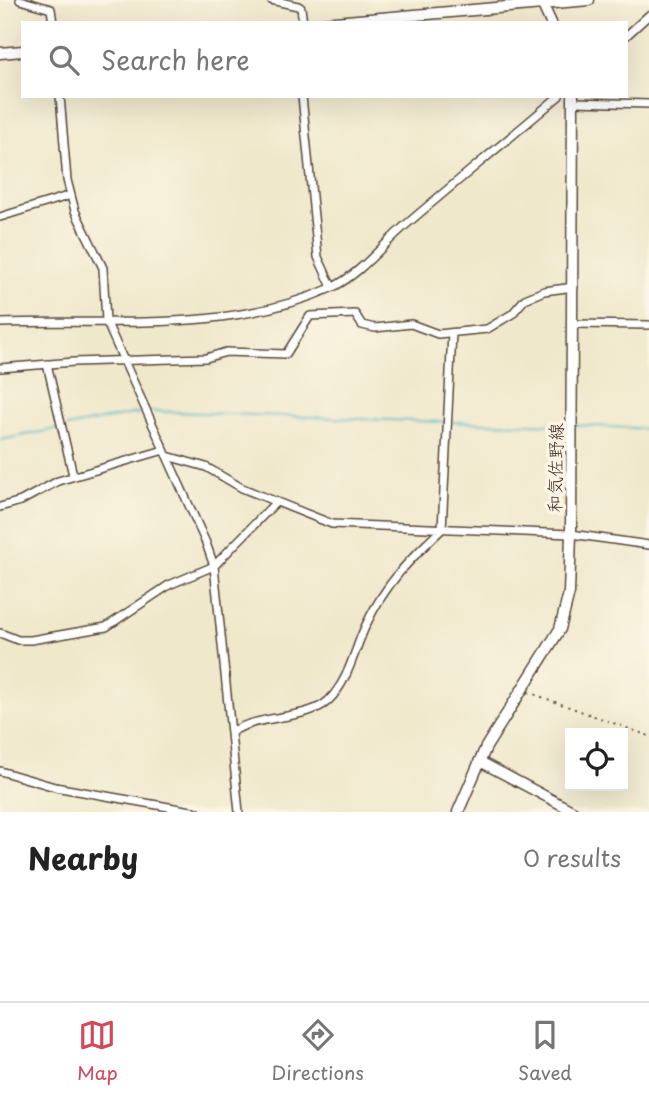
<!DOCTYPE html>
<html lang="en">
<head>
<meta charset="utf-8">
<style>
  :root { --surface:#fff; --page:#f2f2f2; --text:#222; --muted:#767676; --line:#e0e0e0; --accent:#d1495b }
  body { margin:0; font-family:"Playpen Sans","Klee One",sans-serif; background:var(--page); color:var(--text) }
  .controls { position:absolute; right:21px; bottom:21px; display:grid; overflow:hidden; border-radius:0px; box-shadow:0 7px 28px #0002 }
  .controls button { width:63px; height:63px; display:grid; place-items:center; padding:0; border:0; border-bottom:2px solid var(--line); background:var(--surface); color:var(--text); font:35px sans-serif }
  .list { margin:0; padding:0; list-style:none }
  h2 { display:flex; justify-content:space-between; align-items:center; height:91px; margin:0; padding:0 28px; font-size:30px }
  h2 small { font-size:23px; font-weight:400; color:var(--muted) }
  .icon { flex:none; width:38px; height:38px; fill:none; stroke:currentColor; stroke-width:2; stroke-linecap:round; stroke-linejoin:round }
  .map { position:relative; flex:none; width:649px; height:812px; overflow:hidden }
  .search { position:absolute; background:var(--surface); box-shadow:0 7px 28px #0002; left:21px; right:21px; top:21px; height:77px; display:flex; align-items:center; gap:18px; box-sizing:border-box; padding:0 24px; border-radius:0px; color:var(--muted); font-size:26px }
  .sheet { height:189px; background:var(--surface) }
  nav { display:flex; justify-content:space-around; align-items:center; box-sizing:border-box; height:98px; border-top:2px solid var(--line); background:var(--surface); font-size:19px; color:var(--muted) }
  nav a { display:grid; justify-items:center; gap:4px }
  nav .on { color:var(--accent) }
  .map>svg:first-child { display:block }
  .lines { fill:none; stroke-linecap:round; stroke-linejoin:round }
  .stream { stroke:#46b4c0; stroke-width:2 }
  .minor-casing { stroke:#564638; stroke-width:10 }
  .tertiary-casing { stroke:#564638; stroke-width:12 }
  .secondary-casing { stroke:#564638; stroke-width:13 }
  .path { stroke:#564638; stroke-width:2; stroke-dasharray:2 5; stroke-linecap:butt }
  .minor { stroke:#fff; stroke-width:7 }
  .tertiary { stroke:#fff; stroke-width:9 }
  .secondary { stroke:#fff; stroke-width:10 }
  .labels { text-anchor:middle; stroke-width:7; stroke-linejoin:round; paint-order:stroke }
  .street-label { font-size:18px; fill:#3b2a1e; stroke:#fcf5e5 }
</style>
</head>
<body>
<div class="map">
<svg width="649" height="812" viewBox="0 0 649 812">
  <rect width="100%" height="100%" fill="#fcf5e5"/>
  <filter id="ink" filterUnits="userSpaceOnUse"><feTurbulence type="fractalNoise" baseFrequency=".0143" numOctaves="2"/><feDisplacementMap in="SourceGraphic" scale="14" xChannelSelector="R" yChannelSelector="G"/><feConvolveMatrix kernelMatrix="1 2 1 2 8 2 1 2 1" color-interpolation-filters="sRGB"/></filter>
  <filter id="wash" filterUnits="userSpaceOnUse"><feTurbulence type="fractalNoise" baseFrequency=".00686" numOctaves="4" result="noise"/><feDisplacementMap in="SourceGraphic" scale="28" xChannelSelector="R" yChannelSelector="G"/><feGaussianBlur stdDeviation="1.57" result="paint"/><feColorMatrix in="noise" values="0 0 0 0 0 0 0 0 0 0 0 0 0 0 0 0 0 1.4 0 .05"/><feComposite in="paint" operator="in"/></filter>
  <g filter="url(#wash)">
    <rect width="100%" height="100%" fill="#efe8cb"/>
    <g class="lines">
      <!-- stream -->
      <path class="stream" d="M149 411 444 422
        M449 422 566 425
        M575 425 649 429
        M66 427 143 412
        M0 440 61 428"/>
    </g>
  </g>
  <g filter="url(#ink)">
    <g class="lines">
      <!-- minor casing -->
      <g class="minor-casing">
        <path id="minor" d="M20 0 51 9 53 23
          M271 0 298 6 301 8 303 23
          M626 36 649 15
          M60 96 67 180 75 211 103 268 106 321 206 543 214 566 239 812
          M302 96 318 257 332 287
          M574 102 649 104
          M0 217 71 195
          M0 323C110 319 228 334 331 288 361 274 383 244 408 223 458 180 509 139 559 96
          M573 324 649 325
          M47 364 73 475
          M0 368 74 362 206 358 226 352 286 354 310 316 355 314 362 325 375 328 411 324 438 334 487 329 512 314 525 299 544 291 574 287
          M167 456 206 467 242 488 332 524 571 534 649 545
          M0 507 21 501 58 481 164 450
          M0 633 18 640H31L106 627 169 585 214 566 275 503
          M232 732C259 714 307 720 328 701 349 681 354 650 366 625 385 584 410 559 442 529L452 333
          M0 771 55 787 197 812"/>
      </g>
      <!-- tertiary casing -->
      <g class="tertiary-casing">
        <path id="tertiary" d="M479 761 575 812"/>
      </g>
      <!-- secondary casing -->
      <g class="secondary-casing">
        <path id="secondary" d="M541 1 551 23
          M323 23 589 0
          M0 53 23 51
          M458 812 486 747 560 629 569 593 571 534 573 96"/>
      </g>
      <!-- path -->
      <path class="path" d="M528 692 649 736"/>
      <!-- minor -->
      <use href="#minor" class="minor"/>
      <!-- tertiary -->
      <use href="#tertiary" class="tertiary"/>
      <!-- secondary -->
      <use href="#secondary" class="secondary"/>
    </g>
  </g>
  <g class="labels">
    <!-- street labels -->
    <g class="street-label">
      <text transform="translate(556 468) rotate(-89)" y="6">和気佐野線</text>
    </g>
  </g>
</svg>
<div class="controls">
<button><svg class="icon" aria-label="locate" viewBox="0 0 24 24"><circle cx="12" cy="12" r="6"/><path d="M12 2v4M12 18v4M2 12h4M18 12h4"/></svg></button>
</div>
<div class="search"><svg class="icon" aria-label="search" viewBox="0 0 24 24"><circle cx="10" cy="10" r="6"/><path d="M15 15l6 6"/></svg>Search here</div>
</div>
<section class="sheet">
<h2>Nearby<small>0 results</small></h2>
<ul class="list">
</ul>
</section>
<nav>
<a class="on"><svg class="icon" aria-label="map" viewBox="0 0 24 24"><path d="M3 6l6-2 6 2 6-2v14l-6 2-6-2-6 2zM9 4v14M15 6v14"/></svg>Map</a>
<a><svg class="icon" aria-label="directions" viewBox="0 0 24 24"><path d="M12 3l9 9-9 9-9-9zM9 14v-3h6M13 9l2 2-2 2"/></svg>Directions</a>
<a><svg class="icon" aria-label="saved" viewBox="0 0 24 24"><path d="M7 4h10v16l-5-4-5 4z"/></svg>Saved</a>
</nav>
</body>
</html>
